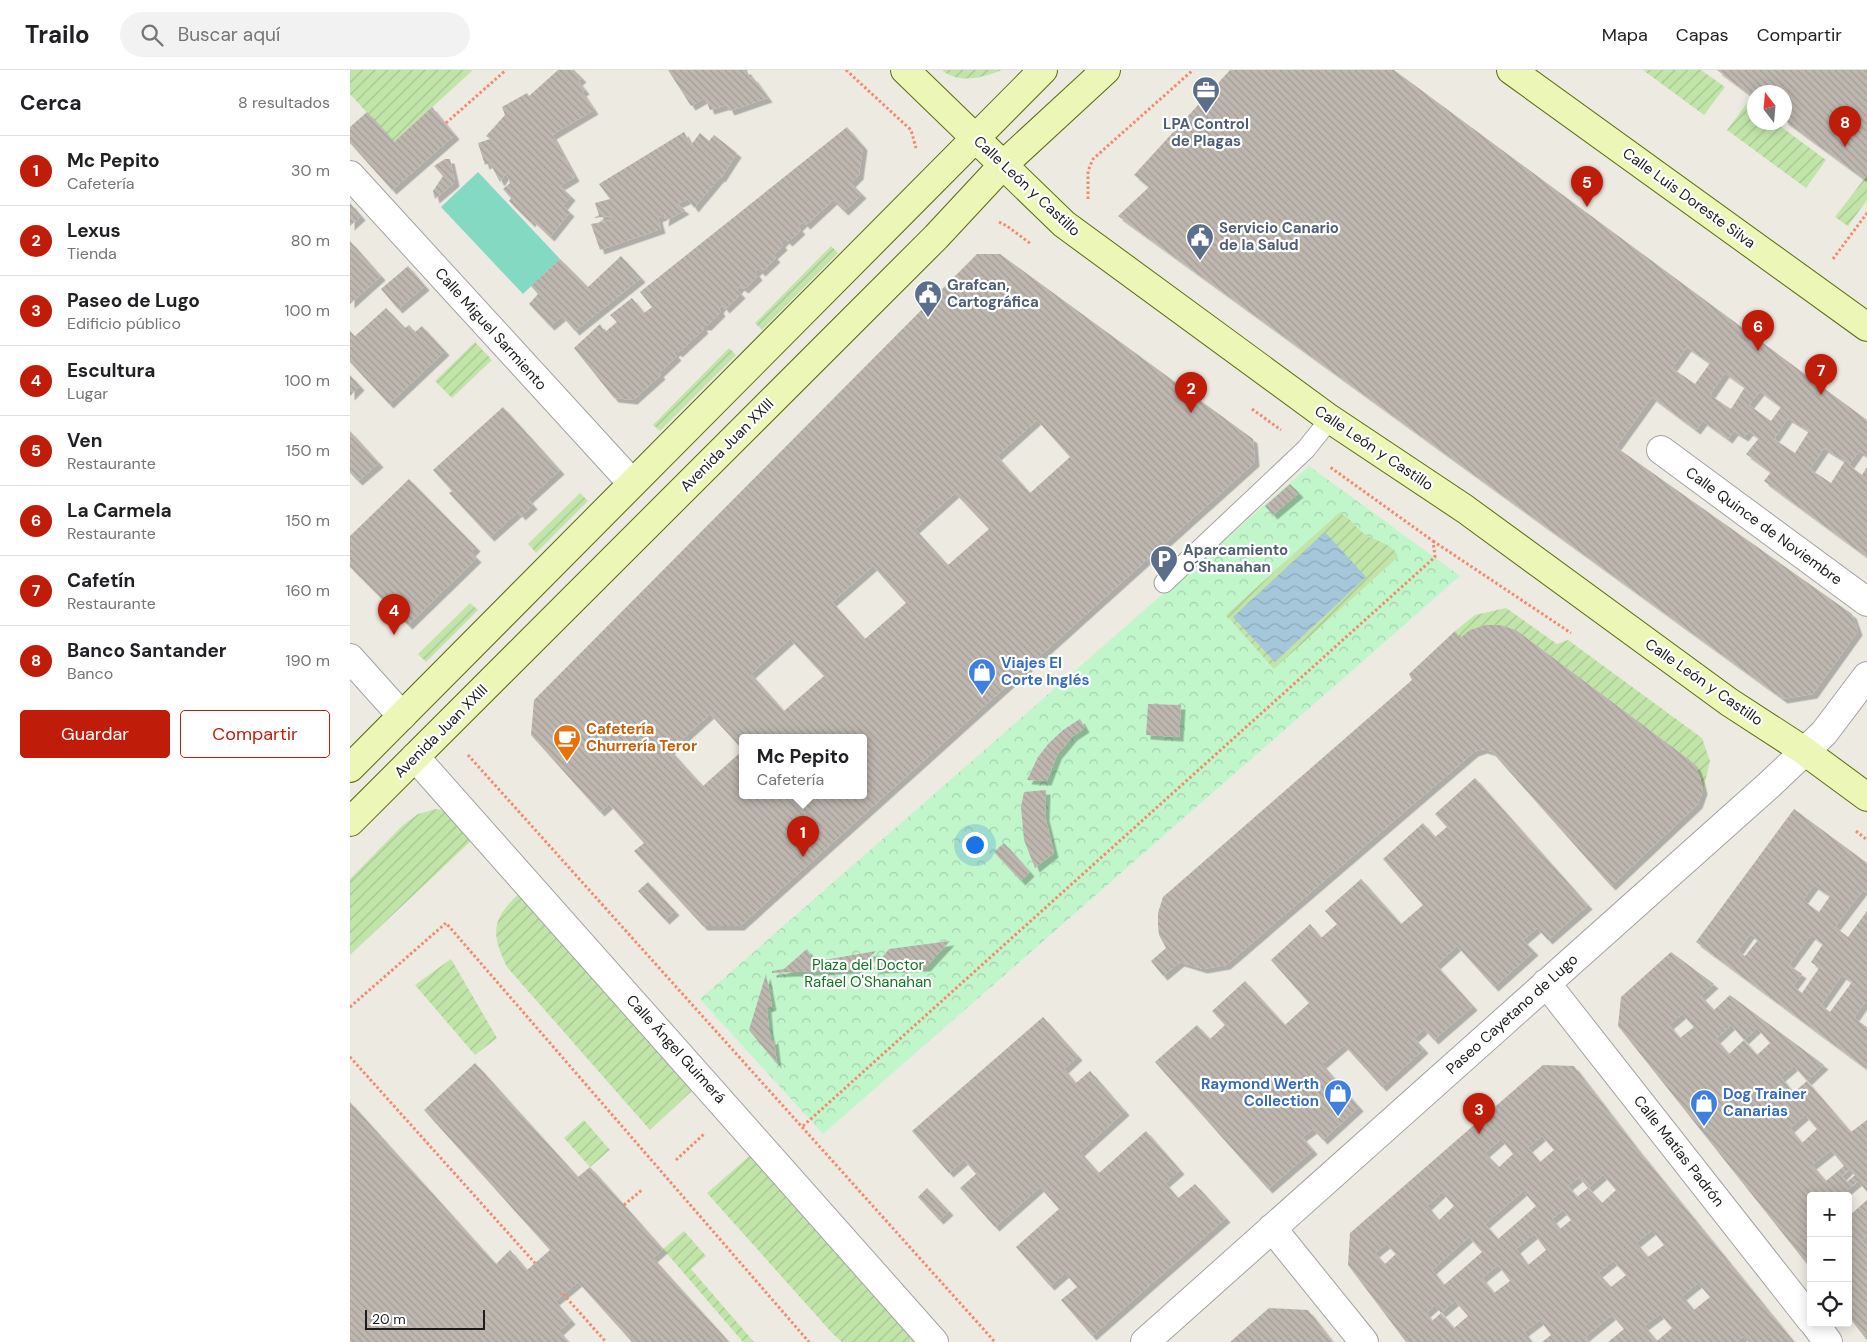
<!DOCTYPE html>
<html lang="es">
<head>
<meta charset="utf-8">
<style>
  :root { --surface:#fff; --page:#f2f2f2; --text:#202124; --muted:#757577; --line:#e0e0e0; --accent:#bf1d09 }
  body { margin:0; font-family:"DM Sans",sans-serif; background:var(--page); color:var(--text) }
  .controls { position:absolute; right:15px; bottom:15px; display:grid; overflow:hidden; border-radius:5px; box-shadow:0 2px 12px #0003 }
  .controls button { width:45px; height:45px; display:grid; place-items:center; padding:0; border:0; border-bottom:1px solid var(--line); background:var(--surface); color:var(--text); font:25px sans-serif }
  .compass { position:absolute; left:1397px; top:15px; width:45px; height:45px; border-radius:50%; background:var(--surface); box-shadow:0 2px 12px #0003; rotate:344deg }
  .scale { position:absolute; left:15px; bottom:12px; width:120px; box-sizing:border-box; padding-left:5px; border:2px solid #1c1c1c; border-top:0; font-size:14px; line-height:18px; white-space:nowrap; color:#1c1c1c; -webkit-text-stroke:4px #fff; paint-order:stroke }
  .you { position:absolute; left:624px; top:774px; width:18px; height:18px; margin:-12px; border:4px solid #fff; border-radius:50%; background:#1a73e8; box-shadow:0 0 0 8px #1a73e833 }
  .badge { display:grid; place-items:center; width:32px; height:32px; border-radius:50%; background:var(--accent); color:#fff; font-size:16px; font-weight:700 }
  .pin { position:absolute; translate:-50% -41px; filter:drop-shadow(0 1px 2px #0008) }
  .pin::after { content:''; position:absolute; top:26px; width:18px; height:15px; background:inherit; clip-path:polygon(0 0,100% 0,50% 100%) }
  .popup { position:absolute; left:389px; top:664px; width:128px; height:65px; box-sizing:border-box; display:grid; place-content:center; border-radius:5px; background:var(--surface); filter:drop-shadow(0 1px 4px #0005); font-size:16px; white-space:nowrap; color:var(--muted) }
  .popup b { font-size:19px; color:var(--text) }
  .popup::after { content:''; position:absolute; left:50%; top:100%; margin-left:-10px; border:10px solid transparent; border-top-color:var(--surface) }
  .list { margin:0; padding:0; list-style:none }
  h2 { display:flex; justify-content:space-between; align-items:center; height:65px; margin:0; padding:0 20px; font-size:21px }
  h2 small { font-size:16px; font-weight:400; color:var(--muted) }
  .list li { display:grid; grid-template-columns:32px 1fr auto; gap:15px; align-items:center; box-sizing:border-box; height:70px; padding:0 20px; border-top:1px solid var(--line) }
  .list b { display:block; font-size:19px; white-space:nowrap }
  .list p { margin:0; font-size:16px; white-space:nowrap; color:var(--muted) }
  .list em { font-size:16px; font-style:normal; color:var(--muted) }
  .actions { display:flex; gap:10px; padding:15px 20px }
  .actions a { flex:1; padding:11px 0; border:1px solid var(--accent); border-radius:5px; text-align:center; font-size:18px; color:var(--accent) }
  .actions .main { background:var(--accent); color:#fff }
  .icon { flex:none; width:28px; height:28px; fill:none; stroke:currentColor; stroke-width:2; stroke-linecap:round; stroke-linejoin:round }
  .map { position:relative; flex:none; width:1517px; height:1272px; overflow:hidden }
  header { display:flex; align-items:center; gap:30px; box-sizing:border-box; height:70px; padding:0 25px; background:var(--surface); border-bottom:1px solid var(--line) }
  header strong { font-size:24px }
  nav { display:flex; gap:28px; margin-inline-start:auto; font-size:18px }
  .search { width:350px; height:45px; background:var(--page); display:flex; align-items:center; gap:12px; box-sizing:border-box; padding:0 18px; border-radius:28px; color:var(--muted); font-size:19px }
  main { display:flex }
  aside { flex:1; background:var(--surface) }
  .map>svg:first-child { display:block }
  .park { fill:url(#park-crowns) }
  .garden { fill:url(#garden-furrows) }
  .pitch { fill:#83d9c1 }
  .water { fill:url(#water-waves) }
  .building { fill:url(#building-back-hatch); fill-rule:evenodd; filter:url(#shadow) }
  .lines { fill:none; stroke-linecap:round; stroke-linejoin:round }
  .lane-casing { stroke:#a3a3a3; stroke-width:21 }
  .street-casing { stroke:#a3a3a3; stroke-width:30 }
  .secondary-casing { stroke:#576c0a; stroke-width:30 }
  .path { stroke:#f3896d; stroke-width:3; stroke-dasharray:2.5 2.5; stroke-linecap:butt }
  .lane { stroke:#fff; stroke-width:19 }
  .street { stroke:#fff; stroke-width:28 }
  .secondary { stroke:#ecf6b7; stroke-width:28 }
  .labels { text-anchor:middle; stroke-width:4.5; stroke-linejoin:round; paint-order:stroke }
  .service-label { font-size:15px; font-weight:bold; fill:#4e5e75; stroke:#fff; text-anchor:start }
  .street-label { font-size:15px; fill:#1c1c1c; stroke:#fff }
  .shop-label { font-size:15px; font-weight:bold; fill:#366cbe; stroke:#fff; text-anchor:start }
  .food-label { font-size:15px; font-weight:bold; fill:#c56008; stroke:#fff; text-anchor:start }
  .park-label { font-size:15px; fill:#107423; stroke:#fff }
</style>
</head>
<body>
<header>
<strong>Trailo</strong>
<div class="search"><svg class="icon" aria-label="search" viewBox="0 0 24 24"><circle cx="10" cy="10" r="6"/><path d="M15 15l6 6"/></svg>Buscar aquí</div>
<nav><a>Mapa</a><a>Capas</a><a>Compartir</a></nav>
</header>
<main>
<aside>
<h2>Cerca<small>8 resultados</small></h2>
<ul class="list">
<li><span class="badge">1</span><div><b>Mc Pepito</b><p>Cafetería</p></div><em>30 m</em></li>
<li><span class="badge">2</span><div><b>Lexus</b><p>Tienda</p></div><em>80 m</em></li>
<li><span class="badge">3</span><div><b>Paseo de Lugo</b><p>Edificio público</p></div><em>100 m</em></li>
<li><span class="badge">4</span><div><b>Escultura</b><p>Lugar</p></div><em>100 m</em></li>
<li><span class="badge">5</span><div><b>Ven</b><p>Restaurante</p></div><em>150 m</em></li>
<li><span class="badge">6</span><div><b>La Carmela</b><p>Restaurante</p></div><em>150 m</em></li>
<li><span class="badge">7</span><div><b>Cafetín</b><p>Restaurante</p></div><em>160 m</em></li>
<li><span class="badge">8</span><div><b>Banco Santander</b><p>Banco</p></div><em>190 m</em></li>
</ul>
<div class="actions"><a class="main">Guardar</a><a>Compartir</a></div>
</aside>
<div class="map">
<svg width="1517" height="1272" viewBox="0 0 1517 1272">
  <defs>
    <pattern id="park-crowns" width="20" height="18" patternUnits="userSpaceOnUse" patternTransform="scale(1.25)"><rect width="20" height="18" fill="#c0f6ca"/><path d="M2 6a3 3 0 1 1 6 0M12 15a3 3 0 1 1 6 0" fill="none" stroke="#a4d2ad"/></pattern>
    <pattern id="garden-furrows" width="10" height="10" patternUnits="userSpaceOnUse" patternTransform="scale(1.25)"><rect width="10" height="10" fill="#c1e5a9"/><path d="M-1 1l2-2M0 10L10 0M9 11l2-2" fill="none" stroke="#a5c491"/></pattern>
    <pattern id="water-waves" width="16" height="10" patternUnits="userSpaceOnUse" patternTransform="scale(1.25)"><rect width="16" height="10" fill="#a4c7d9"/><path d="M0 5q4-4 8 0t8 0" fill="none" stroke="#8daaba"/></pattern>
    <pattern id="building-back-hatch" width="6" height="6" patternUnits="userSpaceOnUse" patternTransform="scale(1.25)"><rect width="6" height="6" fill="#bdb7af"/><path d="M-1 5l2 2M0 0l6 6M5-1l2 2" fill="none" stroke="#a29d96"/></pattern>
    <filter id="shadow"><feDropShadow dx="4.5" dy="4.5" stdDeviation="0" flood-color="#0004"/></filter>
  </defs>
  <rect width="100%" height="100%" fill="#edeae2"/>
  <!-- park -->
  <path class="park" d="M959 396 1110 506 473 1064 350 929Z"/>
  <!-- garden -->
  <path class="garden" d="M0 0H121L122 1 44 72 0 24Z
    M592 0H652C634 7 609 15 592 0Z
    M1293 0H1351L1375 17 1354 45Z
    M1398 32 1404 37V52L1426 53 1476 90 1456 118 1377 60Z
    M1517 105V130L1498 156 1485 147Z
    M481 176 488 183 412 260 405 253Z
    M125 272 142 290 102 328 85 311Z
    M379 278 386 285 310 361 303 355Z
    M230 423 238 431 186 483 178 474Z
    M989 443C1001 447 1006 459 1016 465 1027 472 1044 474 1048 487L924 599 876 545Z
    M120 533 128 540 76 592 68 584Z
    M1156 538 1207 574 1218 570 1352 668 1360 691 1353 720 1347 698 1341 691 1166 560C1145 553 1129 553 1110 568L1105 561 1125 545Z
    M86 739 95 741 122 770 0 885V809L53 755 68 744Z
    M170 823 345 1018 300 1060 157 897C140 862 142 848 170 823Z
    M101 889 147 968 125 985 65 915Z
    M234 1050 260 1080 240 1097 214 1068Z
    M403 1083 570 1272H492L483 1264 357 1123Z
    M334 1161 356 1186 341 1199 404 1272H393L313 1179Z"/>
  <!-- pitch -->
  <path class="pitch" d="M128 102 210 189 173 224 91 137Z"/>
  <!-- water -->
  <path class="water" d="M975 462 1016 507 925 592 883 547Z"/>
  <!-- building -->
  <path class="building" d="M208 0H224L232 8 228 11 235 20 232 22 244 40 202 65 225 107 210 116 221 126 213 136 220 142 200 167 182 150 181 153 159 131 161 128 153 119 160 113 156 103 150 112 140 93 135 95 128 73 140 69 136 66 155 45 152 37 177 23 179 26Z
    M318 0H397L400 9 403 7 418 28 380 41 377 35 360 40 355 28 341 36Z
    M880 0H1044L1517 350V386L1509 381 1499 395 1512 405 1517 397V487L1414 411 1421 402 1396 384 1409 368 1399 361 1394 367 1384 361 1378 369 1353 351 1346 360 1302 327 1266 377 1502 544 1508 561 1463 624 1433 629 768 146 799 117 784 105ZM1337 277 1360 293 1345 314 1322 298ZM1375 303 1395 317 1381 339 1360 325ZM1410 321 1431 337 1421 351 1399 335ZM1438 348 1459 361 1445 383 1424 369ZM1474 378 1495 391 1481 413 1460 399Z
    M1367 0H1517V105L1514 109 1434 50V22H1404V28Z
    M82 37 105 65 42 120 0 73V57L17 42 44 72Z
    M497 57 513 76 509 105 501 113 512 124 494 141 483 130 456 155 453 152 448 157 451 160 438 172 435 169 431 173 433 176 423 185 426 188 411 202 408 199 405 202 408 206 394 219 390 216 387 220 391 224 375 239 372 235 369 239 371 242 357 256H352L354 259 328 283 326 281 324 283 327 286 309 303 311 305 283 330 264 328 224 278 250 254 255 262 267 252 260 245 282 228 294 243 302 237 290 222Z
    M334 62 341 75 350 63 359 71 364 65 387 83 371 108 370 107 344 138 338 129 327 134 335 140 314 152 315 143 308 148 311 159 250 180 241 154 262 150 260 146 244 148 249 145 245 133 260 129 249 114Z
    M95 89H100L105 112 85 129 83 121 93 106 84 96Z
    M0 133 11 146 0 156Z
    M0 171 31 206 0 234Z
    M627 184H650L903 369 905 392 390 856H353L284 781 294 773 259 734 250 742 181 665 184 630ZM687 350 720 387 680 423 647 386ZM605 423 639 459 598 495 565 459ZM523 496 556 533 515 569 482 532ZM440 569 474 606 434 641 401 604ZM360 644 393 680 353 716 320 680ZM393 668H513V726H393Z
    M271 186 291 208 225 261 212 246 200 256 179 234 188 224 181 216 210 189 238 217Z
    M58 196 75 216 48 239 31 219Z
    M36 238 55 258 59 255 65 262 72 256 95 281 39 334 0 292V261L5 266Z
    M0 305 10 316 0 326Z
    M153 337 210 400 178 429 183 435 171 446 168 442 140 467 99 423 102 421 83 400Z
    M0 361 29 393 8 411 0 403Z
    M59 409 126 477 121 482 127 488 58 555 0 497V466Z
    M940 414 949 423 923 445 915 436Z
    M1136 555H1150L1166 560 1341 691 1347 698 1351 711 1353 720 1348 734 1261 816 1142 682 1133 679 1124 682 876 895 853 899 830 892 813 906 801 891 816 878 809 865 808 855V843L813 827 1062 610 1059 604 1105 561 1110 568 1120 560Z
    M798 634 831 635 829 667 796 665Z
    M730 649 735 658 723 666 707 685 697 711 677 710 688 687 699 673 713 660Z
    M1125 708 1238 835 1198 870 1187 858 1173 870 1184 881 1144 917 1107 876 1086 895 1123 936 1084 970 1074 959 1064 968 1074 979 1032 1017 994 975 972 994 1009 1037 973 1070 963 1059 952 1067 963 1080 918 1119 805 992 847 955 860 969 875 955 862 941 895 911 935 955 959 933 921 890 960 854 971 868 987 854 975 841 1011 809 1051 854 1073 835 1033 789 1073 753 1085 767 1097 757 1085 744Z
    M696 720 695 746 704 783 685 798 674 770 671 737 674 722Z
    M1444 739 1517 793V823L1513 820 1485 857 1498 867 1517 841V933L1515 932 1504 948 1517 957V999L1346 872ZM1464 815 1480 826 1469 842 1453 830ZM1400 864 1408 870 1395 886 1388 881ZM1461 865 1473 874 1461 892 1469 898 1452 923 1443 916 1452 904 1439 895ZM1492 905 1502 912 1480 942 1471 935Z
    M654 773 680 802 671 811 644 782Z
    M298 812 325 841 315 850 288 821Z
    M600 871 576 897 523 899 539 879Z
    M457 879 463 892 526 881 508 899 422 903V901L434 899Z
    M1321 882 1364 914 1351 926 1364 940 1380 925 1474 995 1457 1011 1501 1062 1517 1050V1122L1508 1111 1490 1126H1461V1199L1268 956 1271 927ZM1332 944 1344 957 1330 968 1319 955ZM1381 955 1394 970 1379 984 1366 969ZM1407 958 1420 973 1407 985 1394 970ZM1444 996 1457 1011 1443 1023 1431 1007ZM1455 1045 1467 1059 1452 1073 1440 1058ZM1481 1080 1494 1096 1476 1111 1462 1095ZM1499 1099 1505 1105 1497 1112 1492 1106Z
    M416 904 422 936 417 938 419 960 421 970H424L427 994 399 960Z
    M693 947 728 986 714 999 726 1013 740 1001 775 1041 730 1082 749 1103 796 1061 830 1100 815 1113 828 1128 845 1114 876 1148 742 1266 711 1230 727 1217 715 1203 700 1216 666 1177 709 1139 690 1117 645 1157 610 1118 626 1104 614 1090 599 1103 562 1061Z
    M125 993 228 1107 240 1097 274 1135 313 1179 303 1188 379 1272H282L228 1212 205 1231 221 1250 209 1261 219 1272H0V1032L146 1194 160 1180 177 1200 200 1180 74 1040Z
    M1193 995 1224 996 1286 1077 1444 1272H1399L1394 1266 1386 1272H1258L1274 1259 1262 1245 1235 1267 1239 1272H1192L1201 1265 1190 1250 1174 1262 1182 1272H1056L998 1195 1000 1163ZM1192 1066 1204 1080 1190 1092 1178 1078ZM1151 1069 1163 1084 1149 1097 1135 1083ZM1253 1105 1266 1120 1252 1133 1238 1118 1227 1127 1218 1116 1229 1107 1238 1118ZM1173 1121 1186 1136 1148 1169 1135 1154ZM1092 1122 1104 1136 1089 1150 1077 1136ZM1213 1140 1221 1150 1210 1159 1202 1149ZM1302 1160 1314 1175 1298 1187 1286 1173ZM1184 1164 1196 1180 1178 1195 1166 1179ZM1119 1167 1132 1182 1094 1215 1082 1200ZM1036 1174 1046 1184 1035 1194 1025 1183ZM1263 1191 1276 1205 1261 1217 1248 1203ZM1148 1195 1160 1211 1144 1223 1132 1208ZM1348 1213 1360 1227 1344 1240 1332 1226ZM1105 1231 1118 1246 1104 1258 1091 1243 1082 1251 1076 1243 1085 1235 1091 1243ZM1310 1244 1322 1258 1307 1271 1294 1256Z
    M577 1118 599 1141 589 1150 568 1127Z
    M1517 1130V1166L1512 1171 1517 1177V1270L1498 1246V1142L1500 1145Z
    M919 1238 958 1240 983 1272H880Z"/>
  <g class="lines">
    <!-- lane casing -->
    <g class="lane-casing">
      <path id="lane" d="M814 513 956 379 980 349"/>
    </g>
    <!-- street casing -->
    <g class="street-casing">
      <path id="street" d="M0 105 282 413
        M1311 380 1517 532
        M0 588 52 646
        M65 687 584 1272
        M1196 913 1461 1250
        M922 1158 1014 1272
        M1464 1253 1478 1272
        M795 1272 1419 715 1474 663 1517 606"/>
    </g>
    <!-- secondary casing -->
    <g class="secondary-casing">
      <path id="secondary" d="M555 0 714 154 980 349 1115 439 1379 632 1453 680 1517 727
        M1161 0 1517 257
        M0 698 693 0
        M0 752 586 167 653 95 756 0"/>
    </g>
    <!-- path -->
    <path class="path" d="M496 0 561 60 566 78
      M96 53 156 0
      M738 129V101L743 89 843 0
      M649 152 657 156 681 174
      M1483 189 1517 143
      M902 339 931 360
      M1083 471 1221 563
      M118 685 645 1272
      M1506 761 1517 770
      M0 937 96 853 459 1272
      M0 987 185 1193
      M453 1056 1085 487 1083 471 980 397
      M326 1090 354 1064
      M274 1135 293 1119
      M213 1224 256 1272"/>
    <!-- lane -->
    <use href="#lane" class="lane"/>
    <!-- street -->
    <use href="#street" class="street"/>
    <!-- secondary -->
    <use href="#secondary" class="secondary"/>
  </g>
  <!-- icons -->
  <defs>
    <g id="office-pin" transform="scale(1.4375)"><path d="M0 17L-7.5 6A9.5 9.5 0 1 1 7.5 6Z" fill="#5c6f8a" stroke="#fff"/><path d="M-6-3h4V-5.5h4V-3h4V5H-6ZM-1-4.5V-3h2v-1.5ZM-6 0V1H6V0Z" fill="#fff"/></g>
    <g id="civic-pin" transform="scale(1.4375)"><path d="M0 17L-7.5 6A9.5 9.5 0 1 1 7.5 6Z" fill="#5c6f8a" stroke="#fff"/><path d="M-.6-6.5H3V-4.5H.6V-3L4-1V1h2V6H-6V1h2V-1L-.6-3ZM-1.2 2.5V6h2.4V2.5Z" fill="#fff"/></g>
    <g id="parking-pin" transform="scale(1.4375)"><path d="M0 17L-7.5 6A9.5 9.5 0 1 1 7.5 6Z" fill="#5c6f8a" stroke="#fff"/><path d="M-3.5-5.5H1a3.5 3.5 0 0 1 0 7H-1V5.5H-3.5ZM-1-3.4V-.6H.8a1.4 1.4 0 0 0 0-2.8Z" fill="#fff"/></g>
    <g id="shop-pin" transform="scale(1.4375)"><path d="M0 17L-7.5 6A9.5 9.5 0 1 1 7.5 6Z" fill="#3f7fe0" stroke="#fff"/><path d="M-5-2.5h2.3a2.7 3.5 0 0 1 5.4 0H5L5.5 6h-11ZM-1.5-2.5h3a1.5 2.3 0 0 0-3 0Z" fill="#fff"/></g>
    <g id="cafe-pin" transform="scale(1.4375)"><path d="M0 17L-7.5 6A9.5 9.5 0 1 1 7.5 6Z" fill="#e8710a" stroke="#fff"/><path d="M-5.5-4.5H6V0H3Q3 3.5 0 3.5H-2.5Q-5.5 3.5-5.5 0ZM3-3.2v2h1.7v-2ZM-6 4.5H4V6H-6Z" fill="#fff"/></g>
  </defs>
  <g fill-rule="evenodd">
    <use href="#office-pin" x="856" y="20"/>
    <use href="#civic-pin" x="850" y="167"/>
    <use href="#civic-pin" x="578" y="224"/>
    <use href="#parking-pin" x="814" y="489"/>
    <use href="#shop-pin" x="632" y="602"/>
    <use href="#cafe-pin" x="217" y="668"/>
    <use href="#shop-pin" x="988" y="1023"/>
    <use href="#shop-pin" x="1354" y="1033"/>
  </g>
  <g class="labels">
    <!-- service labels -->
    <g class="service-label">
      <text x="856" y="59" text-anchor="middle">LPA Control<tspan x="856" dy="17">de Plagas</tspan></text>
      <text x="869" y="163">Servicio Canario<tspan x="869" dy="17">de la Salud</tspan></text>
      <text x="597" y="220">Grafcan,<tspan x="597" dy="17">Cartográfica</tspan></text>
      <text x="833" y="485">Aparcamiento<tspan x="833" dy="17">O´Shanahan</tspan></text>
    </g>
    <!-- street labels -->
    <g class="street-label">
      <text transform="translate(677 116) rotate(43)" y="5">Calle León y Castillo</text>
      <text transform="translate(1339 128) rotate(36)" y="5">Calle Luis Doreste Silva</text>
      <text transform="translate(141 259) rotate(48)" y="5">Calle Miguel Sarmiento</text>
      <text transform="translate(377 375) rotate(-45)" y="5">Avenida Juan XXIII</text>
      <text transform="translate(1024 378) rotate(34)" y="5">Calle León y Castillo</text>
      <text transform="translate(1414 456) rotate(36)" y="5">Calle Quince de Noviembre</text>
      <text transform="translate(1354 612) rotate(35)" y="5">Calle León y Castillo</text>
      <text transform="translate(91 661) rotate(-45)" y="5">Avenida Juan XXIII</text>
      <text transform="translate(1162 944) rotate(-42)" y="5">Paseo Cayetano de Lugo</text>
      <text transform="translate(326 979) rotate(48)" y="5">Calle Ángel Guimerá</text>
      <text transform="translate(1329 1081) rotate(52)" y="5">Calle Matías Padrón</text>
    </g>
    <!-- shop labels -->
    <g class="shop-label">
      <text x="651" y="598">Viajes El<tspan x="651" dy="17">Corte Inglés</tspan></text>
      <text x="969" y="1019" text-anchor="end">Raymond Werth<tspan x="969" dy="17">Collection</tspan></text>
      <text x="1373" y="1029">Dog Trainer<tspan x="1373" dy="17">Canarias</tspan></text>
    </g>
    <!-- food labels -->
    <g class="food-label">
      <text x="236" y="664">Cafetería<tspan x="236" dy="17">Churrería Teror</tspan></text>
    </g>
    <!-- park labels -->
    <g class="park-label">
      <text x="518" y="900">Plaza del Doctor<tspan x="518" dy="17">Rafael O'Shanahan</tspan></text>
    </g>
  </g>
</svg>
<div class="controls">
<button>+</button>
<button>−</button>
<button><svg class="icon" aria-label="locate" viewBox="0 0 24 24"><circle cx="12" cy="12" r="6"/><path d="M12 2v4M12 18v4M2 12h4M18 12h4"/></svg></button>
</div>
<svg class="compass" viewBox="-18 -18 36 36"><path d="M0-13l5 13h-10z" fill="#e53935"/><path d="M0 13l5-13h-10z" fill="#757577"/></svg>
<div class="scale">20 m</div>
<div class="you"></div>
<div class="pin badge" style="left:453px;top:787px">1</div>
<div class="popup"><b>Mc Pepito</b>Cafetería</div>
<div class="pin badge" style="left:841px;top:343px">2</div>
<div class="pin badge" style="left:1129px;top:1064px">3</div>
<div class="pin badge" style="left:44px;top:565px">4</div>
<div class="pin badge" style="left:1237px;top:137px">5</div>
<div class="pin badge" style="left:1408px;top:281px">6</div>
<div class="pin badge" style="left:1471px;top:325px">7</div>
<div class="pin badge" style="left:1495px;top:77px">8</div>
</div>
</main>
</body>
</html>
